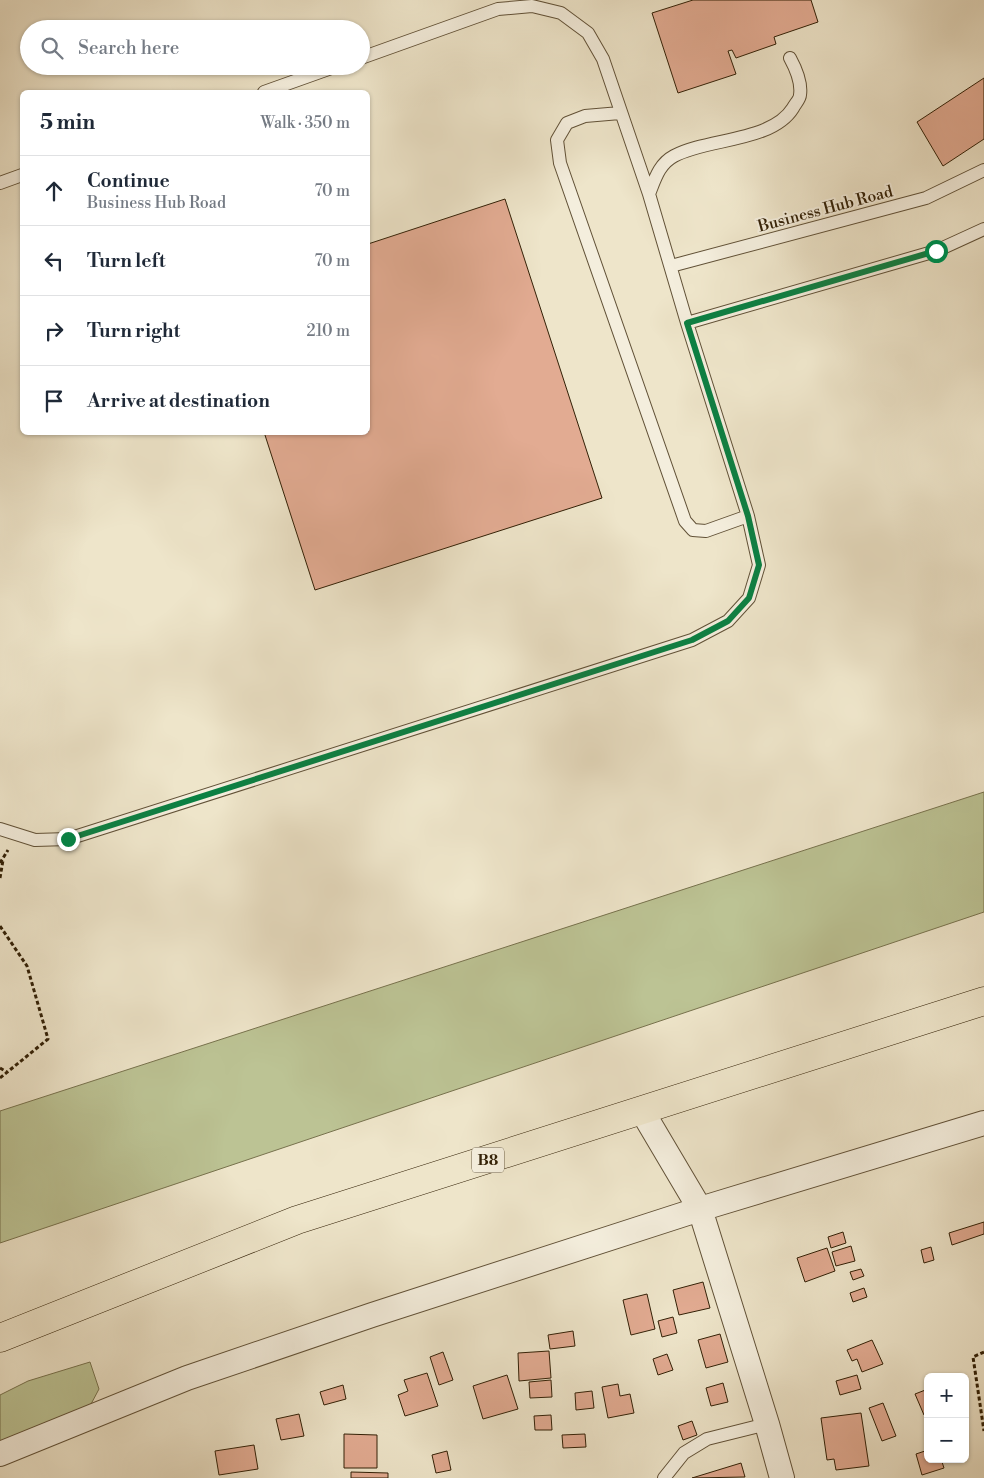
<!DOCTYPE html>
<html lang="en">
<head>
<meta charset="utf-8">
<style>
  :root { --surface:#fff; --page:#f2f2f3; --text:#1f2937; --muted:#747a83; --line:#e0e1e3 }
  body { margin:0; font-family:"Libre Bodoni",serif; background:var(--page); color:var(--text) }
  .controls { position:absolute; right:15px; bottom:15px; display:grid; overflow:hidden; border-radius:8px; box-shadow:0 1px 4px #0004 }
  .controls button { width:45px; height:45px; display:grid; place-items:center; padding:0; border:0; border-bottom:1px solid var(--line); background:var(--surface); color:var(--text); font:25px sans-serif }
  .stop { position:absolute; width:15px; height:15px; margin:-11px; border:4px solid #0b8043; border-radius:50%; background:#fff }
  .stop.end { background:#0b8043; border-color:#fff; box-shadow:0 1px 5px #0008 }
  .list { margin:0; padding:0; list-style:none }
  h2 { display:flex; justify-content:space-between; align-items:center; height:65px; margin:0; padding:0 20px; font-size:21px }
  h2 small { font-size:16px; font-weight:400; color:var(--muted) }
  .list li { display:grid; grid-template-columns:32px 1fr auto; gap:15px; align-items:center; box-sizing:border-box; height:70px; padding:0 20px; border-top:1px solid var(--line) }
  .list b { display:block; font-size:19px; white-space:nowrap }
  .list p { margin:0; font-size:16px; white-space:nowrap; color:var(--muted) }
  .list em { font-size:16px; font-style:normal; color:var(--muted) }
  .icon { flex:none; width:28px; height:28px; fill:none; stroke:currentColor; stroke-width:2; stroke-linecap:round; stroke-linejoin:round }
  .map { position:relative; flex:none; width:984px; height:1478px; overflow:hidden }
  .search { position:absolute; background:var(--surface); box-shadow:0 1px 4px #0004; left:20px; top:20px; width:350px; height:55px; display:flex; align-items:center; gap:12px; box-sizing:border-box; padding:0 18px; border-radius:28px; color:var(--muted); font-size:19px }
  .panel { position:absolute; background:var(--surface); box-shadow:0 1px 4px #0004; left:20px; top:90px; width:350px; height:345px; border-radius:8px }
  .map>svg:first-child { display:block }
  .green { fill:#bcc394; stroke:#77724d }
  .building { fill:#e2ab92; stroke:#322006 }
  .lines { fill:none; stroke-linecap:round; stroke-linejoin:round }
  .service-casing { stroke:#615137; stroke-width:14 }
  .minor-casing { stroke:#615137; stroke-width:26 }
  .trunk-casing { stroke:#322006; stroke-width:29 }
  .path { stroke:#322006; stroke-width:3; stroke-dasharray:4 2.5; stroke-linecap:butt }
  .service { stroke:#f4eedd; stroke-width:12 }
  .minor { stroke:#f4eedd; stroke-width:24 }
  .trunk { stroke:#eee5ca; stroke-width:28 }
  .route { stroke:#0b8043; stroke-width:6 }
  .labels { text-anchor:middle; stroke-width:4; stroke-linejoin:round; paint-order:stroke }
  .shield { fill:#f4eedd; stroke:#6c5e46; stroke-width:1 }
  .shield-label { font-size:15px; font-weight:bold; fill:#322006 }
  .street-label { font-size:16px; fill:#322006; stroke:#f4eedd }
</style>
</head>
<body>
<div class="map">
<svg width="984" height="1478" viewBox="0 0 984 1478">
  <rect width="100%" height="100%" fill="#eee5ca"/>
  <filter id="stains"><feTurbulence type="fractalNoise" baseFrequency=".004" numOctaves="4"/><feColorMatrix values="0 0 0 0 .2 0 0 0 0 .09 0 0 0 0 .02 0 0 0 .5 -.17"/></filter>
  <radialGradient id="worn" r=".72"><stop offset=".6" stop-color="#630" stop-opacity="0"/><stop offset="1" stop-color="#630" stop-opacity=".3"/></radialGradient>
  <!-- green -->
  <path class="green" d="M984 792V912L0 1243V1111Z
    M90 1362 99 1389 82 1421 0 1453V1395L28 1381Z"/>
  <!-- building -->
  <path class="building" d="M693 0H811L818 22 774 37 776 44 736 58 732 50 728 51 736 74 678 93 652 13Z
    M984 78V139L943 166 917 122Z
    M505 199 602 498 315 590 264 432H368V244Z
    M984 1222V1234L952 1245 949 1233Z
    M843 1232 846 1243 831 1248 828 1237Z
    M851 1246 855 1261 836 1266 832 1252Z
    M931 1247 934 1260 924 1263 921 1250Z
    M827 1248 835 1271 805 1282 797 1258Z
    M861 1269 864 1276 853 1280 850 1272Z
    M703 1282 710 1308 679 1315 673 1290Z
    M864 1288 867 1297 853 1302 850 1293Z
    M647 1294 655 1329 631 1335 623 1300Z
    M673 1317 677 1333 662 1337 658 1321Z
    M573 1331 575 1346 550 1349 548 1335Z
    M720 1334 728 1362 706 1368 698 1340Z
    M872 1340 883 1364 862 1372 857 1359 852 1361 847 1350Z
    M549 1351 551 1378 519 1381 518 1353Z
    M443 1352 453 1380 439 1385 430 1357Z
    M667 1354 673 1370 658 1375 653 1359Z
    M427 1373 438 1406 405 1416 398 1395 408 1391 404 1380Z
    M507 1375 518 1409 483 1419 473 1386Z
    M857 1375 861 1389 840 1395 836 1381Z
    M551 1380 552 1397 530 1398 529 1382Z
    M723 1383 728 1402 711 1406 706 1388Z
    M618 1384 620 1396 630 1394 634 1413 608 1418 602 1387Z
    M343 1385 346 1399 324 1405 320 1392Z
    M928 1389V1414L924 1415 915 1394Z
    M592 1391 594 1408 576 1410 575 1393Z
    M883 1403 896 1436 882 1441 869 1408Z
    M861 1413 869 1466 836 1470 834 1459 827 1460 821 1418Z
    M299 1414 304 1436 281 1440 276 1419Z
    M551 1415 552 1430H535L534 1416Z
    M692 1421 697 1435 683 1440 678 1426Z
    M344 1434 377 1435V1468H344Z
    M585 1434 586 1447 563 1448 562 1435Z
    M254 1445 258 1469 219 1475 215 1451Z
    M928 1450V1459H941L944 1468 922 1475 916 1454Z
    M447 1451 451 1470 436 1473 432 1455Z
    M741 1463 745 1477 692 1478Z
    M351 1472 388 1473V1478H351Z"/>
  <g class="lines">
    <!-- service casing -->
    <g class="service-casing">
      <path id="service" d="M264 92 337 66
        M620 113 585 116 567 123 557 140 560 163 685 521 693 530 706 531 748 516
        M0 183 22 175
        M649 194C655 179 659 164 674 156 707 138 772 142 793 108 795 104 800 99 800 95 802 82 796 69 790 58
        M671 266 926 198 984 170
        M687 323 936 251 984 229
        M0 829 35 840 68 839 692 640 728 621 749 598 759 565 748 516 687 323 649 194 603 59 588 33 561 13 532 6 498 9 361 58
        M664 1478 684 1453 707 1439 767 1424"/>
    </g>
    <!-- minor casing -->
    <g class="minor-casing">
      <path id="minor" d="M642 1111 700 1209 767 1424 782 1478
        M0 1454 187 1378 372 1315 700 1209 984 1123"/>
    </g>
    <!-- trunk casing -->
    <g class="trunk-casing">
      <path id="trunk" d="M0 1338 297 1220 984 1001"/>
    </g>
    <!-- path -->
    <path class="path" d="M0 863 8 850
      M0 878 3 860
      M0 926 27 966 48 1039 0 1078
      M0 1068 7 1072
      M984 1352 973 1357 984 1431"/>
    <!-- service -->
    <use href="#service" class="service"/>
    <!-- minor -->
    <use href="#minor" class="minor"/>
    <!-- trunk -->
    <use href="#trunk" class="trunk"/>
  </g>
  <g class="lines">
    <!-- route -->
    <path class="route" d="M68 839 692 640 728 621 749 598 759 565 748 516 687 323 936 251"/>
  </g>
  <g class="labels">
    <!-- shield labels -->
    <rect class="shield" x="472" y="1147.5" width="32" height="25" rx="4"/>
    <g class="shield-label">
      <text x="488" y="1165">B8</text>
    </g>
    <!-- street labels -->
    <g class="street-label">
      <text transform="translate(825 208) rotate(-15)" y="6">Business Hub Road</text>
    </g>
  </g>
  <rect width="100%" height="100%" filter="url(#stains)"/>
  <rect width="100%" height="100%" fill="url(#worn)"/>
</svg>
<div class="controls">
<button>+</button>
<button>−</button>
</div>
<div class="stop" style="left:936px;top:251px"></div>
<div class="stop end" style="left:68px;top:839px"></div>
<div class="search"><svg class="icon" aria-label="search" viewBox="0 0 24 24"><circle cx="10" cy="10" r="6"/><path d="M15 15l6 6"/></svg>Search here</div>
<section class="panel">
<h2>5 min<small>Walk · 350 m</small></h2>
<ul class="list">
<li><svg class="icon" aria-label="ahead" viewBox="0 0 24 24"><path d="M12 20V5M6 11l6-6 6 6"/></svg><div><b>Continue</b><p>Business Hub Road</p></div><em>70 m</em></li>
<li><svg class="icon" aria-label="left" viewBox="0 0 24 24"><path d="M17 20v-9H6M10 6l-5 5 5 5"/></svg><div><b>Turn left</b></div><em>70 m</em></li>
<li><svg class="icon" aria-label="right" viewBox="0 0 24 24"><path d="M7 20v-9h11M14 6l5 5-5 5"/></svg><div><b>Turn right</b></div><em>210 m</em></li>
<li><svg class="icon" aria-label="arrive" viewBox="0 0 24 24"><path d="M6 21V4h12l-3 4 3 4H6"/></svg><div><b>Arrive at destination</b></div></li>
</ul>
</section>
</div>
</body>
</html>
